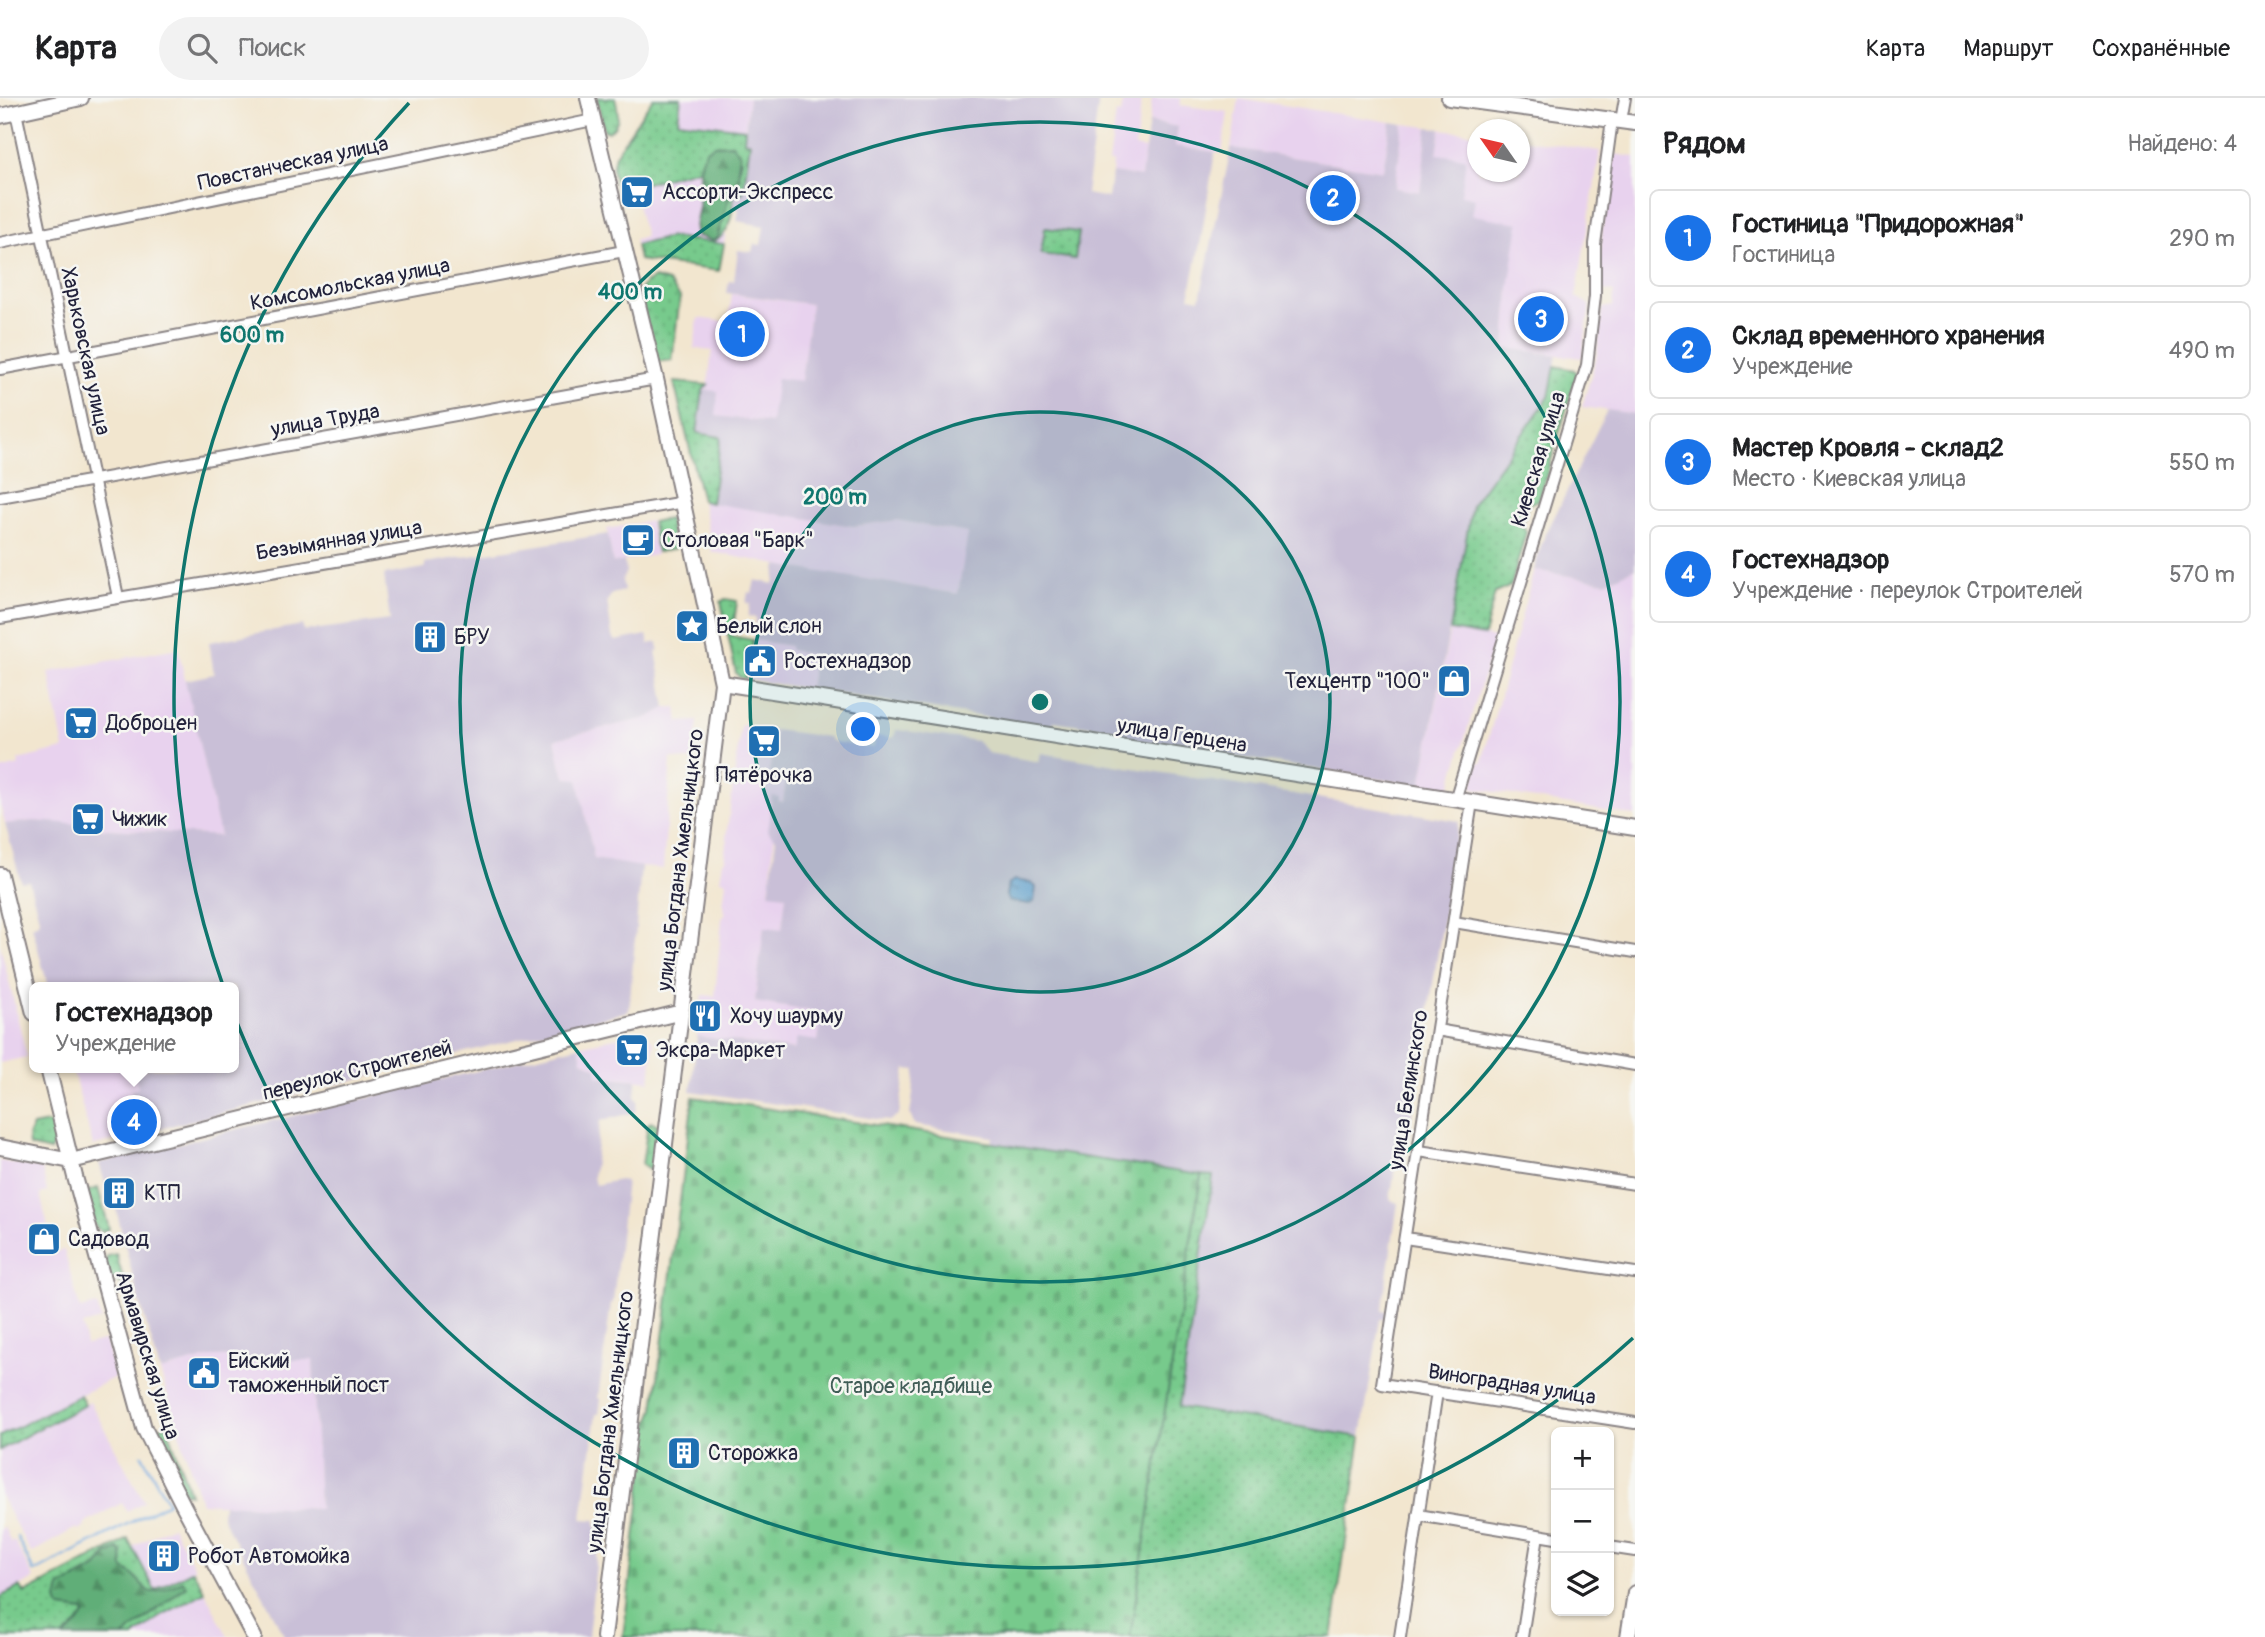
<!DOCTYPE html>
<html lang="ru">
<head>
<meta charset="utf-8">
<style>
  :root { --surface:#fff; --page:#f2f2f2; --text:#202124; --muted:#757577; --line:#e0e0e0; --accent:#1a73e8 }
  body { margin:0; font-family:Pangolin,sans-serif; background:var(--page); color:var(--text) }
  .controls { position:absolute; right:21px; bottom:21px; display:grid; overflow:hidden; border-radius:10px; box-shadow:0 2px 5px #0004 }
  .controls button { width:63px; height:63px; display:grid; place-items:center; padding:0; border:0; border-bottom:2px solid var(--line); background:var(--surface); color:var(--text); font:35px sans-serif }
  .compass { position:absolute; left:1467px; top:21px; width:63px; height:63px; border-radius:50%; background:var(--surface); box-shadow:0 2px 5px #0004; rotate:304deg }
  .you { position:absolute; left:864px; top:632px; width:24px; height:24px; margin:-18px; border:5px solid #fff; border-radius:50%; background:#1a73e8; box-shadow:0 0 0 10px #1a73e833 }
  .badge { display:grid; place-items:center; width:46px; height:46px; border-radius:50%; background:var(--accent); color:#fff; font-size:23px; font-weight:700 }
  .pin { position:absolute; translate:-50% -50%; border:4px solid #fff; box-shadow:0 2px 7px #0006 }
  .popup { position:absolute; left:29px; top:884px; width:210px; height:91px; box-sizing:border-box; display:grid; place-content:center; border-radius:10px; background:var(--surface); filter:drop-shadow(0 2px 5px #0005); font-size:23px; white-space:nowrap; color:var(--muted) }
  .popup b { font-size:26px; color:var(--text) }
  .popup::after { content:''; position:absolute; left:50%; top:100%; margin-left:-14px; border:14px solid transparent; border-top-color:var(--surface) }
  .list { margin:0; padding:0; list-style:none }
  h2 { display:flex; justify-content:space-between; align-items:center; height:91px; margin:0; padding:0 28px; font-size:30px }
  h2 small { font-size:23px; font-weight:400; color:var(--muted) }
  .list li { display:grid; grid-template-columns:46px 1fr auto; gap:21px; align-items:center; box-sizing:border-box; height:98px; margin:0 14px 14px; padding:0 14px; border:2px solid var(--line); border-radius:10px }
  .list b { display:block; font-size:26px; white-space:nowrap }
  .list p { margin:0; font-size:23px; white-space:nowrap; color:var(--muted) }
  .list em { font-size:23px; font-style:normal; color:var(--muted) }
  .icon { flex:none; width:38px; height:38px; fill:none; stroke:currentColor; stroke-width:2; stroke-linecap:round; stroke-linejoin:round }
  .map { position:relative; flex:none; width:1635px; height:1539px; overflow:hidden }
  header { display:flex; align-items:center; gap:42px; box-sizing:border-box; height:98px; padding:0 35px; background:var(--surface); border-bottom:2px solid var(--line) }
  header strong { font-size:33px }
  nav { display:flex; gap:38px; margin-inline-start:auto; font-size:24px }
  .search { width:490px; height:63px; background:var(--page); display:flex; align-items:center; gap:18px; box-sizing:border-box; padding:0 24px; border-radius:38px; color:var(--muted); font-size:26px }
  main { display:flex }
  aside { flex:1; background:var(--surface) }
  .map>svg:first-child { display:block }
  .built { fill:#e8d2ee }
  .industrial { fill:#c9bfd7 }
  .grass { fill:url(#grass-dots); stroke:#4c7664; stroke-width:2 }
  .forest { fill:url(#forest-firs); stroke:#42685a; stroke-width:2 }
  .cemetery { fill:url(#cemetery-stones); stroke:#4c7664; stroke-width:2 }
  .water { fill:url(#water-ripples); stroke:#49648d; stroke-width:2 }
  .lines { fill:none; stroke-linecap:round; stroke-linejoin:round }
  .stream { stroke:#70a7df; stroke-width:2.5 }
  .street-casing { stroke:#8a8485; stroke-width:14 }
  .secondary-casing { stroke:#8a8485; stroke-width:18 }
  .street { stroke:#fff; stroke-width:10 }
  .secondary { stroke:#fff; stroke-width:14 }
  .ring { fill:none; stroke:#0f766e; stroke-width:3.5 }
  .labels { text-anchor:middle; stroke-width:5; stroke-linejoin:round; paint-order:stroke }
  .street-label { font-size:21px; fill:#22223b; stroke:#f6f6f2 }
  .poi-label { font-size:21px; fill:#22223b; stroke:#f6f6f2; text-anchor:start }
  .park-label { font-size:21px; fill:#405d57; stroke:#f6f6f2 }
  .centre { fill:#0f766e; stroke:#f6f6f2; stroke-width:3.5 }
  .ring-label { font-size:21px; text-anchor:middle; font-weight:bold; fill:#0f766e; stroke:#f6f6f2; stroke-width:5; stroke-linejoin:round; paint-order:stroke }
</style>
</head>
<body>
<header>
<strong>Карта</strong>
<div class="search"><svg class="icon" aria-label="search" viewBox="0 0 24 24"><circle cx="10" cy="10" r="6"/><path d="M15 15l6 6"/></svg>Поиск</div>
<nav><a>Карта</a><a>Маршрут</a><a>Сохранённые</a></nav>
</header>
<main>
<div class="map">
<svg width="1635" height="1539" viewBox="0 0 1635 1539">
  <defs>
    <pattern id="grass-dots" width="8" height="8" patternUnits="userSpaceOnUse" patternTransform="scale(1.75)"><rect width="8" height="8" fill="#77ca8c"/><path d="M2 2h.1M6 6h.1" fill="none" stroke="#67ad7a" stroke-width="1.8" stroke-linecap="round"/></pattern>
    <pattern id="forest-firs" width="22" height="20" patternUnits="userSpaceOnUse" patternTransform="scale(1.75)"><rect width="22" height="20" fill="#61ae78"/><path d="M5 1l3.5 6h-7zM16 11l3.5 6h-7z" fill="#508d64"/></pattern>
    <pattern id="cemetery-stones" width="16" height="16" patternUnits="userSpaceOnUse" patternTransform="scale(1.75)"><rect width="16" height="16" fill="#77ca8c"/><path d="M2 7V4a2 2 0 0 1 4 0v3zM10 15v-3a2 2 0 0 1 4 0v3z" fill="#67ad7a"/></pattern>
    <pattern id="water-ripples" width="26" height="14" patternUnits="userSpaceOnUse" patternTransform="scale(1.75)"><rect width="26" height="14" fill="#70a7df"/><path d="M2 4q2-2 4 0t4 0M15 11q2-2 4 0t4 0" fill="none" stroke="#5c88b6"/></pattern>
  </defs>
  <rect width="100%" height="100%" fill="#f6f6f2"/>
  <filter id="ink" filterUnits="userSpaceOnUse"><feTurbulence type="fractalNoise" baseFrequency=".0143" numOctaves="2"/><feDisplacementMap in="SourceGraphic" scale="14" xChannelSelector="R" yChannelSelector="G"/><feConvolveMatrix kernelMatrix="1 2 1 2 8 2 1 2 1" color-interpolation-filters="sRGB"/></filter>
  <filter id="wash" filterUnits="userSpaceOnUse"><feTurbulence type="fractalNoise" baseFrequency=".00686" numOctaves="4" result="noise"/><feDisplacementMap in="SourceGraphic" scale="28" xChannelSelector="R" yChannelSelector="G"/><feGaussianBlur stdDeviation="1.57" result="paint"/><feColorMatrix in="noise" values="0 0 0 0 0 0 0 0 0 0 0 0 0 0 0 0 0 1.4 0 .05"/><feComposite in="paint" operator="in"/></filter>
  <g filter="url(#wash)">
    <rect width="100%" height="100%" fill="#f2e6cf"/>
    <!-- built -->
    <path class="built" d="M681 0H749L745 31 678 23Z
      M1124 0H1142L1135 49 1145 51 1141 79 1112 75 1113 64H1109L1116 15 1121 16Z
      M1152 0H1181L1180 7 1228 14 1222 55 1175 48 1178 29 1149 24Z
      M1239 0 1391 24 1383 73 1231 50Z
      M1403 26 1428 29 1420 94 1395 90Z
      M1441 31 1477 36 1478 74H1520V41L1600 53 1576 199 1590 207 1582 260 1505 250 1509 189 1437 56Z
      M1614 56 1635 59V316L1582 309 1596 261 1603 210 1613 208 1614 194 1603 192 1600 161 1602 131Z
      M699 71V104L694 130 713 143 722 139 726 133 724 146 671 139 636 147 634 142 645 139 633 90Z
      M732 196 811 206 801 283 771 325 715 318 718 294 703 292 708 286 712 253 694 250 698 220 728 224Z
      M702 403 853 428 897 422 969 435 958 496 799 471 712 454Z
      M650 423 656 457 613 465 607 431Z
      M1635 470V718L1472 690 1478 665 1482 664 1534 472 1606 484Z
      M1450 532 1495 540 1450 689 1446 692 1421 688Z
      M753 542 790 548V552L814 557 809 591 746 581Z
      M178 550 220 738 93 730V728L33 723 5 726 0 707V672L19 667 18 662 64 651 49 574Z
      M676 609 679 624 698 623 693 663 671 660 663 771 632 768 594 761 578 682 566 680 561 670 555 641 647 620 666 610Z
      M741 627 775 632 769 675 787 678 783 704 778 703 769 794 786 797 782 831 764 830 755 904 822 915 818 943 795 952 697 938 702 897 715 898 722 821 726 814 724 813 723 807 726 783 720 782 723 763 726 762 725 751 728 742 726 740Z
      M0 846 27 959 0 965Z
      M637 935 647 937 654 944 650 983 597 978V970L582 962 579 948Z
      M72 970H146L138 991 131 993 142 1035 93 1048Z
      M0 1063 42 1070 47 1094 40 1096 54 1154 64 1152 80 1211 97 1207 101 1222 82 1227 86 1247 106 1242 115 1279 0 1338Z
      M238 1258 249 1262H313L319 1411 201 1405 160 1273 211 1259Z
      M90 1304 144 1404 127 1413 122 1405 84 1426 85 1428 78 1432 76 1430 31 1455 0 1397V1352L42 1329 41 1327 47 1324 49 1326Z
      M172 1428 195 1470 156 1492 132 1449Z
      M4 1429 11 1444 14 1442 34 1481 0 1499V1431Z
      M205 1494 228 1539H134L162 1517Z"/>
    <!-- industrial -->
    <path class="industrial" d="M749 0H1099L1086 96 1108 100 1112 75 1141 79 1149 24 1178 29 1175 48 1215 54 1201 141 1189 199 1200 201 1231 50 1383 73 1391 24 1403 26 1395 90 1420 94 1428 29 1441 31 1437 56 1466 60 1461 97 1475 100 1472 117 1519 125 1509 189 1505 250 1557 257 1549 299 1472 407 1421 688 1118 640 1116 632 1054 623 1052 630 809 591 814 557 790 552V548L753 542 756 520 748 518 750 506 746 505 748 494 752 495 755 482 774 486 777 467 958 496 968 435 897 422 853 428 711 405 721 339 697 336 703 292 718 293 716 318 771 325 777 280 801 283 811 206 727 195 729 183H734L738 152 752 154 754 146 761 147 764 128 737 123 739 111 732 110 734 93 743 95 749 44 744 43Z
      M1607 312 1635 316V470L1606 484 1534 472 1543 442Z
      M608 436 613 465 624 463 626 474 622 482 624 493 612 496 607 503 612 539 616 543 647 537 649 546 658 544 659 552 656 553 666 610 647 620 555 641 561 670 566 680 578 681 594 761 641 769 629 913 142 1035 131 992 138 990 135 976 146 973V970H234V889H48L32 828 40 824 29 783 21 784 5 726 33 723 93 727V730L220 738 185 582 214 576 209 544 302 527 304 533 390 522 384 477 425 470V465L432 464Z
      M775 632 829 639V641L834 644 874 650 876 638 894 640 896 632H899L977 643 988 655 1039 664 1041 655 1459 723 1406 1054 1397 1059 1390 1102 1398 1105 1382 1212 1386 1213 1385 1221H1380L1361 1339 1179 1309 1212 1078 992 1045 993 1039 915 1027 910 1017 916 972 906 971 899 1016 889 1023 691 993 697 938 794 952 797 940 818 943 822 915 755 904 764 829 782 831 786 797 769 795 776 741 767 733 772 698 779 699V703L783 704 787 678 769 675Z
      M579 948 582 962 597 970V978L637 982 635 999 638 1002 636 1014 600 1023 593 1079 595 1087 619 1082 626 1083 613 1205 611 1206 598 1300 601 1301 599 1316H596L582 1421 596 1422V1430L603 1431 602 1448 598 1449 588 1539H285L222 1419 223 1406 319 1411 313 1262H249L238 1258 211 1259 160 1273 136 1191 114 1103 110 1101 99 1065Z"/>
    <!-- grass -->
    <path class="grass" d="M597 0H615C618 13 622 25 608 34L604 32Z
      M653 0H681L678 23 745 31 744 43 750 44 743 95 734 94C732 110 733 134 716 142L731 92 737 86 741 61 732 46C714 46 705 55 699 71L617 93 612 71 615 57Z
      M1045 130 1079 134 1075 161 1041 156Z
      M671 139 724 146 719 173 639 162 636 147Z
      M654 180 668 184 680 199 672 262 655 264 639 193 645 185Z
      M1555 268 1574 272 1577 276 1539 402 1528 406 1522 426 1526 434 1511 488 1495 495 1484 538 1450 532 1472 407 1549 299Z
      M674 284 708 287 703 292 697 335 721 339 711 405 702 403Z
      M669 421 674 451 657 454 652 424Z
      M725 501 737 503 732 538 753 542 746 581 739 579 736 575 721 504Z
      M651 1024 661 1028 655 1069 649 1072 642 1067 648 1026Z
      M48 1025C59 1031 56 1044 50 1053L29 1048 28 1038 33 1028Z
      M1201 1077 1213 1078 1179 1309 1361 1339 1332 1539H1130Z
      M98 1090 109 1131 101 1134 94 1127 85 1094Z
      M116 1156 125 1188 108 1178 105 1167 107 1158Z
      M80 1297 85 1307 48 1326 42 1327V1329L0 1352V1338Z
      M167 1327 190 1396 184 1394 152 1331Z
      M128 1441 155 1492 193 1472 205 1494 162 1517 134 1539H0V1499L19 1489 25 1495Z"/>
    <!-- forest -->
    <path class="forest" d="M732 46 740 56 738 70 740 80 731 92 718 139 713 143 697 138C693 128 697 119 699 109 701 87 695 74 706 52L714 47Z
      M118 1451 122 1455 123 1470C158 1491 134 1505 183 1483L186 1488 123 1539H63L78 1526 85 1516 83 1513 60 1510 57 1502 60 1489 97 1469 107 1456Z"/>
    <!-- cemetery -->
    <path class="cemetery" d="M693 999 1201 1077 1130 1539H623L649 1324 654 1311Z"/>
    <!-- water -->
    <path class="water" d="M1014 782 1032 785 1036 789 1034 804 1029 806 1010 803 1006 798 1008 786Z"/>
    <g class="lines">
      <!-- stream -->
      <path class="stream" d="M17 1439 34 1474 168 1405 142 1357"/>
    </g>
  </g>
  <g filter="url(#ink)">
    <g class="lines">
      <!-- street casing -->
      <g class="street-casing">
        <path id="street" d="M16 14 118 499
          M1621 23 1625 0
          M0 145 593 22
          M0 271 624 153
          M0 399 656 281
          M0 520 684 404
          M1455 702 1587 267 1595 198V146L1612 22
          M1472 704 1382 1286 1635 1325
          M1454 824 1635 854
          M1437 932 1635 967
          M1419 1053 1635 1086
          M1405 1140 1635 1175
          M1418 1417 1556 1440
          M1609 1449 1635 1453
          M1400 1539 1437 1294
          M1522 1539 1538 1437"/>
      </g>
      <!-- secondary casing -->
      <g class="secondary-casing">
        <path id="secondary" d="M588 0 656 281 722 585 604 1539
          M1449 0 1635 25
          M0 18 81 0
          M722 585 1635 730
          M0 777 34 915
          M48 970 75 1079 144 1330 183 1407 254 1539
          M0 1049 71 1063 682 914
          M1628 1539 1635 1495"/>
      </g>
      <!-- street -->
      <use href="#street" class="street"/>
      <!-- secondary -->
      <use href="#secondary" class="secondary"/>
    </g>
  </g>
  <!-- distance rings -->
  <circle cx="1040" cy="604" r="290" fill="#0f766e" fill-opacity=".12"/>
  <g class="ring">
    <circle cx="1040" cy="604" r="290"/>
    <circle cx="1040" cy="604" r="580"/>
    <path d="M1633 1240A870 870 0 0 1 409 5"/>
  </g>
  <!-- icons -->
  <defs>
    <g id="supermarket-square" transform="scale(1.75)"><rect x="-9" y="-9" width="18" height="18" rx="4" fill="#1f6fb2" stroke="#f6f6f2"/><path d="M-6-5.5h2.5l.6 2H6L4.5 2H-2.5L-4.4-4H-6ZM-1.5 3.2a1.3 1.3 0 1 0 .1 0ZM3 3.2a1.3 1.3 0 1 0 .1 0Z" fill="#fff"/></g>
    <g id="cafe-square" transform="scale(1.75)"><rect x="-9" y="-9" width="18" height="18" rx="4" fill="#1f6fb2" stroke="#f6f6f2"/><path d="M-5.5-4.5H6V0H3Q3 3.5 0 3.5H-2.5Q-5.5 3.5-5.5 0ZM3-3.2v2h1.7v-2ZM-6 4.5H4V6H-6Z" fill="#fff"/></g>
    <g id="sight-square" transform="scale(1.75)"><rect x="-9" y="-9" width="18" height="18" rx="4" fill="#1f6fb2" stroke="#f6f6f2"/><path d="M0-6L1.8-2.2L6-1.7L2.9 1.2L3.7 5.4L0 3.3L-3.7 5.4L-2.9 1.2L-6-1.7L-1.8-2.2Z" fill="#fff"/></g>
    <g id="building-square" transform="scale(1.75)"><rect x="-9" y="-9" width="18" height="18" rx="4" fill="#1f6fb2" stroke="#f6f6f2"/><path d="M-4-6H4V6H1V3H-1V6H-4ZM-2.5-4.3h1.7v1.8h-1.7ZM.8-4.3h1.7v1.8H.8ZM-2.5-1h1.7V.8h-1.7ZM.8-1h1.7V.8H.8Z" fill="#fff"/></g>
    <g id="civic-square" transform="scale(1.75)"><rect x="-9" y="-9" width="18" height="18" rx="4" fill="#1f6fb2" stroke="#f6f6f2"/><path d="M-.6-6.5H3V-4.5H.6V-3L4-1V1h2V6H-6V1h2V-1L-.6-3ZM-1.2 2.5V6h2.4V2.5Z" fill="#fff"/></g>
    <g id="shop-square" transform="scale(1.75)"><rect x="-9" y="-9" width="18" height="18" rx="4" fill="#1f6fb2" stroke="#f6f6f2"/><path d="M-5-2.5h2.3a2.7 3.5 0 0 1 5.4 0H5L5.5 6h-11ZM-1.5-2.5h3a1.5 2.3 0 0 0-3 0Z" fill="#fff"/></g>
    <g id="restaurant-square" transform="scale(1.75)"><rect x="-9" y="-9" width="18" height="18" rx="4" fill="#1f6fb2" stroke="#f6f6f2"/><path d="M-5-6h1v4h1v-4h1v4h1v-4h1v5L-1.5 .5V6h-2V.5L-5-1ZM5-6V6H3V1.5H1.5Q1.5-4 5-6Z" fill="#fff"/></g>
  </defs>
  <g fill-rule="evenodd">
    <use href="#supermarket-square" x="637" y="94"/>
    <use href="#cafe-square" x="638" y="442"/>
    <use href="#sight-square" x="692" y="528"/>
    <use href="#building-square" x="430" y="539"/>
    <use href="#civic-square" x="760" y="563"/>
    <use href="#shop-square" x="1454" y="583"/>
    <use href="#supermarket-square" x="81" y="625"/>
    <use href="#supermarket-square" x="764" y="643"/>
    <use href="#supermarket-square" x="88" y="721"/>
    <use href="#restaurant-square" x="705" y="918"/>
    <use href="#supermarket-square" x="632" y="952"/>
    <use href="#building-square" x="119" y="1095"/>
    <use href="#shop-square" x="44" y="1141"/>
    <use href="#civic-square" x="204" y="1275"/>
    <use href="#building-square" x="684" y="1355"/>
    <use href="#building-square" x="164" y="1458"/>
  </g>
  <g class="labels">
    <!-- street labels -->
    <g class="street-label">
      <text transform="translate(293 65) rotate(-12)" y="7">Повстанческая улица</text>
      <text transform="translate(350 186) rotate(-11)" y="7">Комсомольская улица</text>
      <text transform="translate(86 253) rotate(78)" y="7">Харьковская улица</text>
      <text transform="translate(325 322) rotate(-10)" y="7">улица Труда</text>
      <text transform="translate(1538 361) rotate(-73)" y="7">Киевская улица</text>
      <text transform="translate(339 442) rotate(-9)" y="7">Безымянная улица</text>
      <text transform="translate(1182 637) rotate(9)" y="7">улица Герцена</text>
      <text transform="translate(680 762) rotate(-83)" y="7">улица Богдана Хмельницкого</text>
      <text transform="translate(357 972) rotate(-14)" y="7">переулок Строителей</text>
      <text transform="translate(1408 992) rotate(-81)" y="7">улица Белинского</text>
      <text transform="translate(148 1257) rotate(73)" y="7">Армавирская улица</text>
      <text transform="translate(1512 1286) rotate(9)" y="7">Виноградная улица</text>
      <text transform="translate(610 1324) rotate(-83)" y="7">улица Богдана Хмельницкого</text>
    </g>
    <!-- poi labels -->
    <g class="poi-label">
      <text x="662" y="101">Ассорти-Экспресс</text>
      <text x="662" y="449">Столовая "Барк"</text>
      <text x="716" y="535">Белый слон</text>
      <text x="454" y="546">БРУ</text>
      <text x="784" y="570">Ростехнадзор</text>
      <text x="1430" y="590" text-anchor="end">Техцентр "100"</text>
      <text x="106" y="632">Доброцен</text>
      <text x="764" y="684" text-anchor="middle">Пятёрочка</text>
      <text x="112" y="728">Чижик</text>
      <text x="730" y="925">Хочу шаурму</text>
      <text x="656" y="959">Эксра-Маркет</text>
      <text x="144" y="1102">КТП</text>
      <text x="68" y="1148">Садовод</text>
      <text x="228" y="1270">Ейский<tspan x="228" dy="24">таможенный пост</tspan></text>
      <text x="708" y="1362">Сторожка</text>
      <text x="188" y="1465">Робот Автомойка</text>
    </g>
    <!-- park labels -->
    <g class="park-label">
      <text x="911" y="1295">Старое кладбище</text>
    </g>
  </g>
  <circle cx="1040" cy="604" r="10" class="centre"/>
  <g class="ring-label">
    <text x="630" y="201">400 m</text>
    <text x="252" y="244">600 m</text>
    <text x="835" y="406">200 m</text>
  </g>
</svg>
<div class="controls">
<button>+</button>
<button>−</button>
<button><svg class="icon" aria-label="layers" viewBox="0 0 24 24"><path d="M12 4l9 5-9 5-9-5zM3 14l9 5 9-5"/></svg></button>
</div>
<svg class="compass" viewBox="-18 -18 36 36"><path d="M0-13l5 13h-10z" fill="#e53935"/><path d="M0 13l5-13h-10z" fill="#757577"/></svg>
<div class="you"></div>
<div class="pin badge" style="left:742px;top:236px">1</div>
<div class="pin badge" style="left:1333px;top:100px">2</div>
<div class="pin badge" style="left:1541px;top:221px">3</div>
<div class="pin badge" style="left:134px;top:1024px">4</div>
<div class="popup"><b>Гостехнадзор</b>Учреждение</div>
</div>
<aside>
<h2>Рядом<small>Найдено: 4</small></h2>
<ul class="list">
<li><span class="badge">1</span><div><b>Гостиница &quot;Придорожная&quot;</b><p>Гостиница</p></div><em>290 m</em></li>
<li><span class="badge">2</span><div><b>Склад временного хранения</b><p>Учреждение</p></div><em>490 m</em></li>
<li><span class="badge">3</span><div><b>Мастер Кровля - склад2</b><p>Место · Киевская улица</p></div><em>550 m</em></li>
<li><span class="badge">4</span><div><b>Гостехнадзор</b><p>Учреждение · переулок Строителей</p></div><em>570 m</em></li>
</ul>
</aside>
</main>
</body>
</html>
